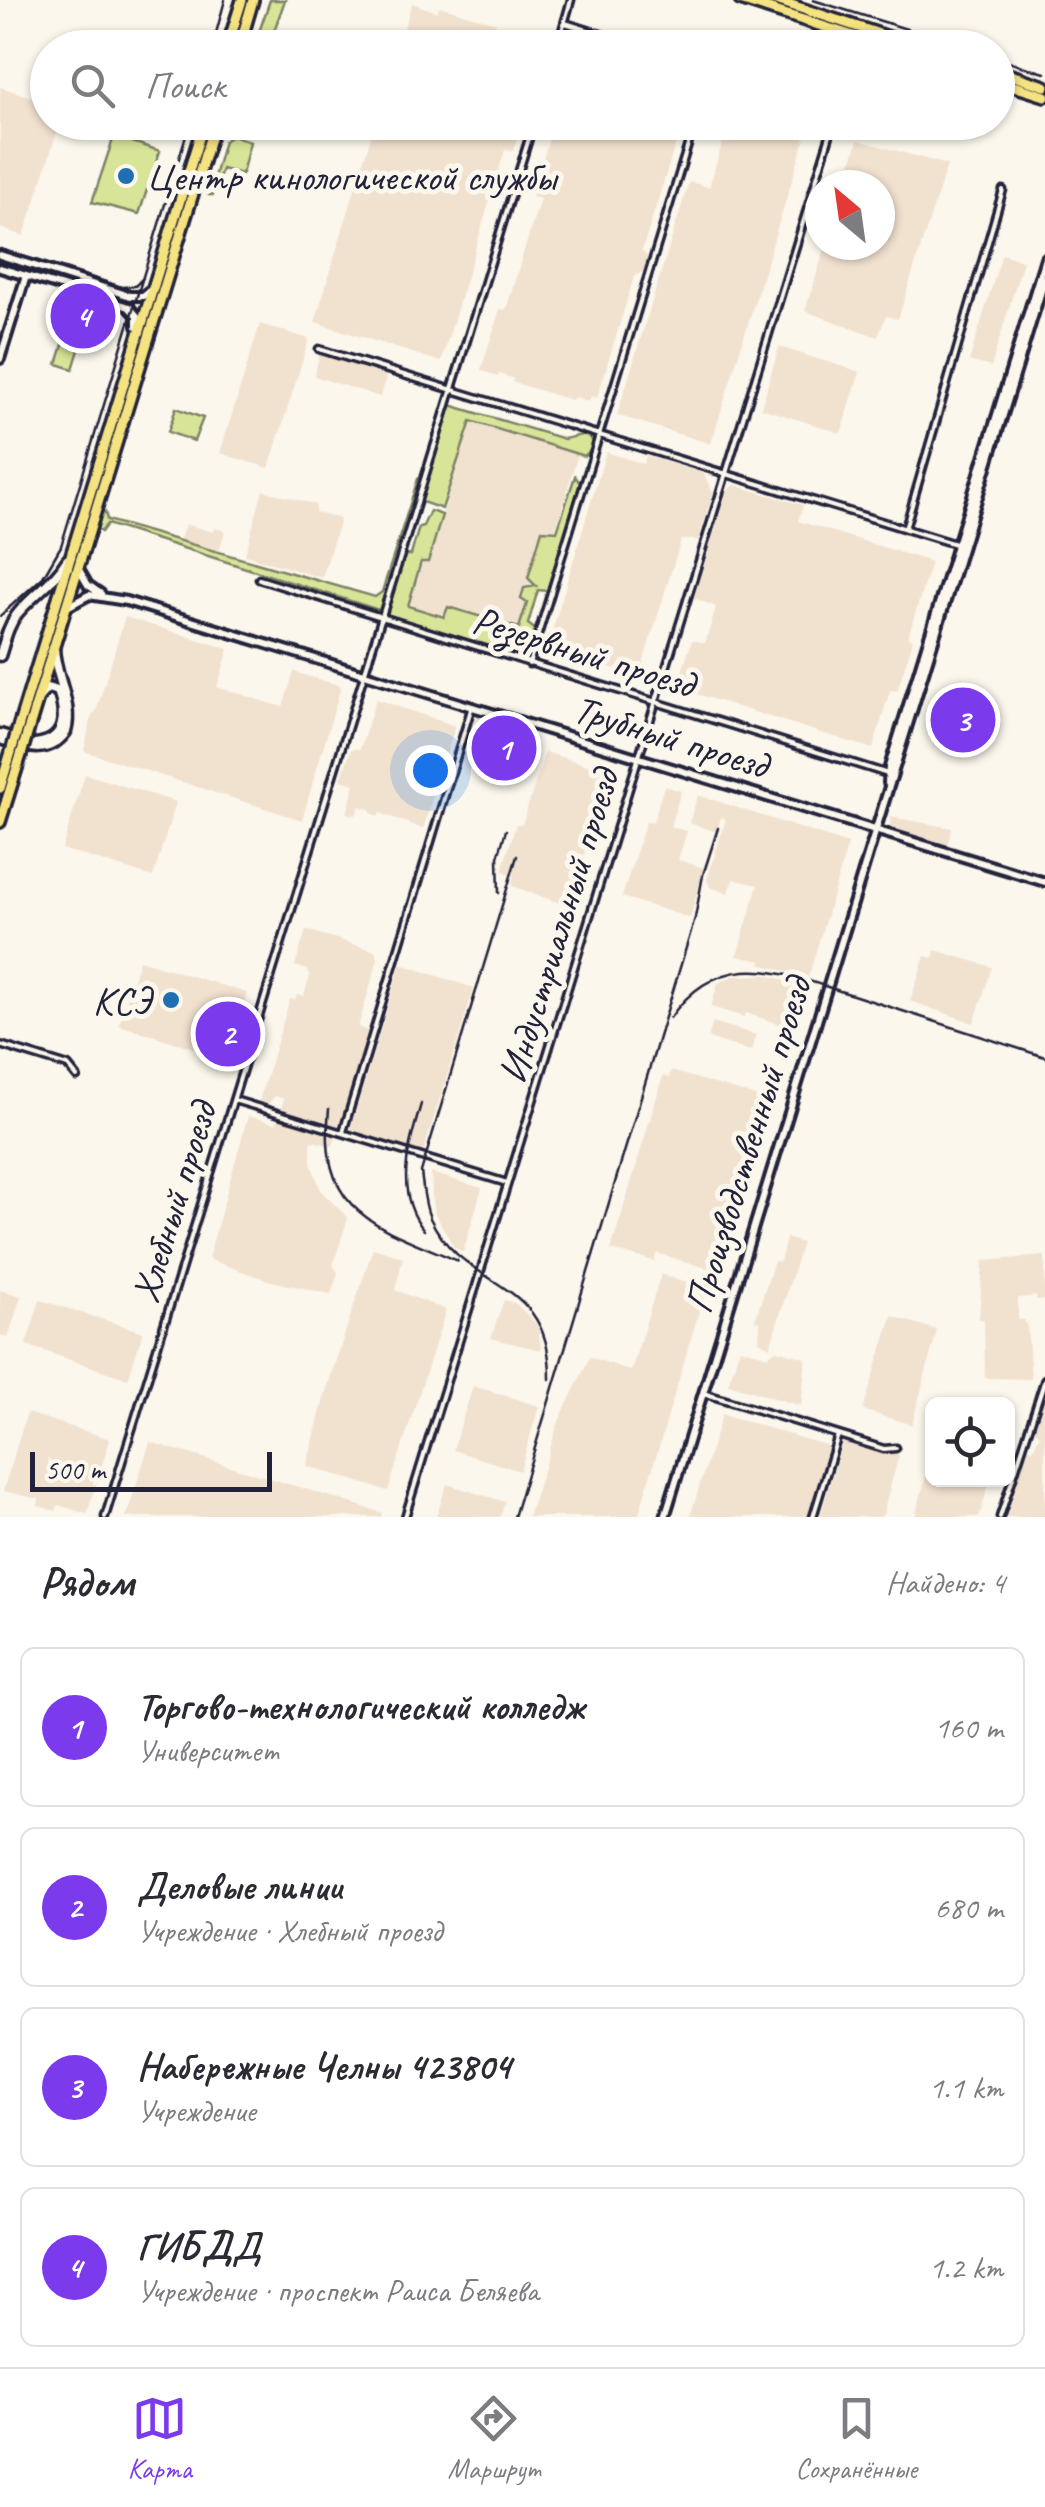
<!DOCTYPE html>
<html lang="ru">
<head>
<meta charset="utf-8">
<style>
  :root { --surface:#fff; --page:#f7f7f7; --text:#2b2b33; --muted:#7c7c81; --line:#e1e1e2; --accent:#7c3aed }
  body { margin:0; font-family:Caveat,sans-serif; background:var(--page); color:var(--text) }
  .controls { position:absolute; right:30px; bottom:30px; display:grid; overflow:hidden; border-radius:15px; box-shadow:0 2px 8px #0004 }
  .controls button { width:90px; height:90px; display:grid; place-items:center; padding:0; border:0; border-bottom:2px solid var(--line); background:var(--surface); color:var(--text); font:50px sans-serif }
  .compass { position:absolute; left:805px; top:170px; width:90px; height:90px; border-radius:50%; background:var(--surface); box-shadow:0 2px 8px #0004; rotate:331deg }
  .scale { position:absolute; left:30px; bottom:25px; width:242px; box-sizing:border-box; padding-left:10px; border:5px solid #22223b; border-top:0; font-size:28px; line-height:35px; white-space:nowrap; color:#22223b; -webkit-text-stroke:8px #fbf7ec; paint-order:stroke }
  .you { position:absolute; left:430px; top:770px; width:35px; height:35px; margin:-25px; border:8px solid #fff; border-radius:50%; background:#1a73e8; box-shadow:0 0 0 15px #1a73e833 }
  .badge { display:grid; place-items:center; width:65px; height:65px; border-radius:50%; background:var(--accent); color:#fff; font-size:32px; font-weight:700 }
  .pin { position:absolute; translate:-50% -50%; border:5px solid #fff; box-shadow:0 2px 10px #0006 }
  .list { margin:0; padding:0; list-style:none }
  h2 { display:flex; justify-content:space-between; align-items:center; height:130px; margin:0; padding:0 40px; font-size:42px }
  h2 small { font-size:32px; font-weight:400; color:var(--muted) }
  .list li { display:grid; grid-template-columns:65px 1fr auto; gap:30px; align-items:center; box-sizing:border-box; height:160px; margin:0 20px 20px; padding:0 20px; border:2px solid var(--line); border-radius:15px }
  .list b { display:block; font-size:38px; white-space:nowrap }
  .list p { margin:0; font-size:32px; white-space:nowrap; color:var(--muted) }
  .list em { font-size:32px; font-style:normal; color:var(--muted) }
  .icon { flex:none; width:55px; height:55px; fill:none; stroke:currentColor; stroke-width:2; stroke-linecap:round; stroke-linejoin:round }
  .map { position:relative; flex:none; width:1045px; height:1517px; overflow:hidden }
  .search { position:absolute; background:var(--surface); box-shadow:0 2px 8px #0004; left:30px; right:30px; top:30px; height:110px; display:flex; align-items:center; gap:25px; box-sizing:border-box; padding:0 35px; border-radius:55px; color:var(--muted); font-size:38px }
  .sheet { height:850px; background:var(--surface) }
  nav { display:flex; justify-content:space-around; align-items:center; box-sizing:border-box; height:140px; border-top:2px solid var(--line); background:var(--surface); font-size:28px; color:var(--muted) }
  nav a { display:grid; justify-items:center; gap:5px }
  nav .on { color:var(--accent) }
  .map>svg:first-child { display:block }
  .built { fill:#f1e1cf }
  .green { fill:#d8e497; stroke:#7d8369; stroke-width:2.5 }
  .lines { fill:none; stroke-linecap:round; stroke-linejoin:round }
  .minor-casing { stroke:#22223b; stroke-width:11 }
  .tertiary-casing { stroke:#22223b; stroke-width:14 }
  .secondary-casing { stroke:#22223b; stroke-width:15 }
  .primary-casing { stroke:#22223b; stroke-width:16 }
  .minor { stroke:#fbf7ec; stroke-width:4 }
  .tertiary { stroke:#fbf7ec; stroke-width:6 }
  .secondary { stroke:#fbf7ec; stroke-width:8 }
  .primary { stroke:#f5e382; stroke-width:9 }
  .tram { stroke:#22223b; stroke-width:2.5 }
  .rail { stroke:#22223b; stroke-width:2.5 }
  .primary-bridge-casing { stroke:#22223b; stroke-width:16; stroke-linecap:butt }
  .primary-bridge { stroke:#f5e382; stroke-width:9 }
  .poi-dot { fill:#1f6fb2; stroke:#fbf7ec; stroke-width:4 }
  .labels { text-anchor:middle; stroke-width:10; stroke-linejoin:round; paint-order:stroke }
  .poi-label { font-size:40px; fill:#22223b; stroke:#fbf7ec; text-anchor:start }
  .street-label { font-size:40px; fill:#22223b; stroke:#fbf7ec }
</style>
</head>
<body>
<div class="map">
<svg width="1045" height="1517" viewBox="0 0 1045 1517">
  <rect width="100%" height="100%" fill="#fbf7ec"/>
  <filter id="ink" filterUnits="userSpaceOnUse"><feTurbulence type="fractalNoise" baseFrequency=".01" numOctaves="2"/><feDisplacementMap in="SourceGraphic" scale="20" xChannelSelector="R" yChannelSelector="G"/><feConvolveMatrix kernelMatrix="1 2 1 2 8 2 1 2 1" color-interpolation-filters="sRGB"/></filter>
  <g filter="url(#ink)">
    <!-- built -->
    <path class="built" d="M412 3 437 12 440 6 496 23 492 37 528 47H398Z
      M0 87 47 102 48 122 60 123 24 236 0 228Z
      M375 123H522L513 151 505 150 441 362 315 322Z
      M554 123H682L642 251 647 256 645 270 634 277 597 398 591 396 589 402 576 397 571 400 512 382 513 378 499 374 498 377 481 370 500 309 506 310 540 199 532 196Z
      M742 123H801L797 136 805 138 711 444 617 415 689 182 709 187 727 128 739 132Z
      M858 140 947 165 898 319 886 316 878 337 805 311 826 245H880V185H845Z
      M1002 254 1023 261 991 367 969 361Z
      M260 324 309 339 269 468 220 453Z
      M779 347 860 372 841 433 761 408Z
      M320 353 387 374 380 397 314 376Z
      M471 421 578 453 523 640 408 605 423 562 428 563Z
      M606 452 643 464 646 456 703 473 713 493 698 540H681L639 676 547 648Z
      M734 485 803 505 798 521 931 562 908 637 913 640 897 691 890 690 873 749 677 688 692 640 705 643 709 631 716 607 694 598 727 491Z
      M263 490 316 505 315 512 340 519 322 578 245 555Z
      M185 524 213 532 215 528 225 531 219 552 180 540Z
      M125 617 229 649 217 687 283 707 294 672 341 686 302 820 84 751 92 715 96 712Z
      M376 699 455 726 423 829 381 813 379 816 371 813V810L360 806 356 815 347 813 355 784 341 780 351 749H360Z
      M545 752 610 772 568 906 512 886 514 875 502 871 516 824 522 825Z
      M85 774 176 802 153 877 62 849Z
      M664 786 681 791 670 827 687 831 678 860 704 868 690 918 622 897 646 821 653 822Z
      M698 795 848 844 808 978 761 964V961L737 956 758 885 733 879 728 893 710 887 707 880 726 819 721 817 717 832 689 823Z
      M891 817 952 828 946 849 889 828Z
      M306 930 376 951 378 959 358 1027 368 1031 333 1146 311 1141V1163L321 1191 348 1218 333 1265 338 1273 331 1294 267 1280 208 1259 248 1116 276 1124 284 1099 275 1096 267 1105 259 1101 290 999 295 1000 297 995 304 996 310 976 307 970 295 966Z
      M935 950 992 967 974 1023 910 1001 925 956 933 958Z
      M139 960 247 993 226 1058 119 1025Z
      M401 964 474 988 423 1153 350 1130Z
      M766 975 801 984 788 1027 746 1013 744 1017 711 1007 718 983 733 976Z
      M713 1022 756 1035 751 1051 708 1038Z
      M671 1071 765 1099 729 1219H726L720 1238 722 1240 713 1270 657 1253 654 1261 611 1250 663 1076 669 1078Z
      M431 1173 482 1188 463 1252 454 1247 433 1210Z
      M786 1238 802 1243 770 1347 759 1341 760 1322 755 1320 774 1261 780 1262Z
      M373 1248 403 1257 395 1290 446 1310 388 1491 307 1466 325 1394Z
      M1045 1256V1300H1037L1036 1296 1018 1298V1320H1024L1027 1326 1031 1379 985 1378 984 1319H979L983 1261Z
      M661 1274 706 1288 638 1517H528L559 1421 590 1357 631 1371Z
      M0 1290 21 1296 8 1338 0 1335Z
      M40 1300 143 1332 128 1379 26 1345Z
      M504 1300 515 1303 538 1326 541 1350 491 1338Z
      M892 1316 937 1330 912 1425 863 1410Z
      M740 1348 768 1356 776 1350 806 1358 801 1406 728 1384Z
      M473 1386 539 1406 520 1471 453 1450Z
      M1045 1388V1517H1007L1028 1448 1033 1449 1040 1435 1033 1427Z
      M27 1413 110 1439 87 1514 58 1505 56 1511 38 1506 39 1499 3 1491Z
      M722 1414 831 1447 809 1517H690Z
      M844 1438 899 1455 882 1517H820Z
      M150 1442 335 1498 382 1513 381 1517H126Z
      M929 1465 932 1467V1480H974L989 1484 979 1517H915Z
      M447 1484 505 1502 500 1517H436Z"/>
    <!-- green -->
    <path class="green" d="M270 0H285L269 45 256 41Z
      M233 135 250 142 242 174 222 169 213 195H209L224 141Z
      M114 136 160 151 139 214 92 202Z
      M0 258 77 282V285L73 287 0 264Z
      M68 329 84 334 73 369 57 364Z
      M450 405 564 439 586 434 593 441 592 449 584 456 471 421 442 509 422 502 420 498Z
      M176 408 203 418 194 441 168 432Z
      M575 476 580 483 547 591 538 590 528 624 536 630 531 646H524L520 655 386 615 403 555H411L419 527 423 526 430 511 442 515 428 562H421L408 606 444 617 448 607 519 628 527 603 521 599 524 588 536 586 528 578 542 530 557 531Z
      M418 479 423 481 382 611 107 524 101 532 97 529 100 513 105 512 107 520 375 597 382 592Z"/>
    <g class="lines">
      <!-- minor casing -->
      <g class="minor-casing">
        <path id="minor" d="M565 23 646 48
          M557 48 571 0
          M319 349 955 544
          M905 529 1003 190
          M259 579 888 774
          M529 664 695 122
          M0 1045 68 1066 77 1077
          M234 1100 507 1183
          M343 1132 472 706
          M703 1393 884 1449 896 1448
          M105 1517 534 122
          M405 1517 834 122
          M813 1517 838 1435
          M1000 1517 1045 1379"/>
      </g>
      <!-- tertiary casing -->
      <g class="tertiary-casing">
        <path id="tertiary" d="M0 255 130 296H143L149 291
          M0 268 129 307 137 316V326
          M0 359 26 276
          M78 568 88 585 101 594
          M67 607 89 595 126 601 1045 882
          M888 783 889 767 1045 258
          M665 1517 1045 278"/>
      </g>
      <!-- secondary casing -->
      <g class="secondary-casing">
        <path id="secondary" d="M0 656C5 641 8 625 18 613 34 594 54 582 67 560
          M0 734 17 739
          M0 739C26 747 47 757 66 732 74 704 55 677 54 648
          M35 744C66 741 67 716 58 691L47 688 39 697"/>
      </g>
      <!-- primary casing -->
      <g class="primary-casing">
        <path id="primary" d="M740 0 891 48
          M776 0 922 48
          M227 48 242 0
          M239 48 253 0
          M998 71 1045 86
          M998 81 1045 96
          M18 728 204 122
          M28 731 215 122
          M0 788 11 752
          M0 822 21 755"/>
      </g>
      <!-- minor -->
      <use href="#minor" class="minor"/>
      <!-- tertiary -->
      <use href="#tertiary" class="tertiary"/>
      <!-- secondary -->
      <use href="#secondary" class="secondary"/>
      <!-- primary -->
      <use href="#primary" class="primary"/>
      <!-- tram -->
      <path class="tram" d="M813 0 968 48
        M212 48 225 0
        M998 59 1045 73
        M0 249 122 287 135 286 143 278
        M0 616 43 577 61 546 190 122"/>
      <!-- rail -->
      <path class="rail" d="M517 856 421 1172C423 1187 424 1204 430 1218 465 1293 551 1274 550 1379
        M499 893 498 857 506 830
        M670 1018C688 992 712 974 744 971 781 968 821 986 856 996 919 1016 982 1037 1045 1057
        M421 1104C409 1146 393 1192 424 1230
        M329 1109C318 1215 377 1226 458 1261
        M514 1517 695 918 703 875 718 828"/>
      <!-- primary-bridge casing -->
      <g class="primary-bridge-casing">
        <path id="primary-bridge" d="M11 752 18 728
          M21 755 28 731"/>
      </g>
      <!-- primary-bridge -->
      <use href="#primary-bridge" class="primary-bridge"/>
    </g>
  </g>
  <!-- markers -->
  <g class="poi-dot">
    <circle cx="126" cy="176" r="10"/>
    <circle cx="171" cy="1000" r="10"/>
  </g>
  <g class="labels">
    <!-- poi labels -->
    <g class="poi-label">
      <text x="146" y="190">Центр кинологической службы</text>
      <text x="151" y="1014" text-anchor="end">КСЭ</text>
    </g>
    <!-- street labels -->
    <g class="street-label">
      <text transform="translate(584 651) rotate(17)" y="14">Резервный проезд</text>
      <text transform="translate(671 736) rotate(17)" y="14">Трубный проезд</text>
      <text transform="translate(558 926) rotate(-73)" y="14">Индустриальный проезд</text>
      <text transform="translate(747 1145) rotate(-73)" y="14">Производственный проезд</text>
      <text transform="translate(173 1202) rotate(-73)" y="14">Хлебный проезд</text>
    </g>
  </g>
</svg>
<div class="controls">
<button><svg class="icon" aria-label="locate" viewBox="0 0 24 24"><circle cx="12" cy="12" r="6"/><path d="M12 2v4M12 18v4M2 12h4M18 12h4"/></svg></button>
</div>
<svg class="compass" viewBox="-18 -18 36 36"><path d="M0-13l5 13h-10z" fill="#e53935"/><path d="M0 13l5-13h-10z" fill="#7c7c81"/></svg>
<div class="scale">500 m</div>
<div class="you"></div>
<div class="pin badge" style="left:504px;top:748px">1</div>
<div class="pin badge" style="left:228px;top:1034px">2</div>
<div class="pin badge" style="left:963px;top:720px">3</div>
<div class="pin badge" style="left:83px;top:316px">4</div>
<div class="search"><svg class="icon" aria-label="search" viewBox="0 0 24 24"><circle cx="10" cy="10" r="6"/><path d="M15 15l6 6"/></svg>Поиск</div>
</div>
<section class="sheet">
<h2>Рядом<small>Найдено: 4</small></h2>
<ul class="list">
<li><span class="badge">1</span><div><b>Торгово-технологический колледж</b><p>Университет</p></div><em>160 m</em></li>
<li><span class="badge">2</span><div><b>Деловые линии</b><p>Учреждение · Хлебный проезд</p></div><em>680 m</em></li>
<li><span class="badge">3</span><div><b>Набережные Челны 423804</b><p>Учреждение</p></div><em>1.1 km</em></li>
<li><span class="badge">4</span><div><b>ГИБДД</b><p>Учреждение · проспект Раиса Беляева</p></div><em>1.2 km</em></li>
</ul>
</section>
<nav>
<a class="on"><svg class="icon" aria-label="map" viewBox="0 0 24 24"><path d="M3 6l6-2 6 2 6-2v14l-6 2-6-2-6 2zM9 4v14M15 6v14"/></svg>Карта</a>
<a><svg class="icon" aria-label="directions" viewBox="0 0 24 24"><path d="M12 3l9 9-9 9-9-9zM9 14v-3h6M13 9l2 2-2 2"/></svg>Маршрут</a>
<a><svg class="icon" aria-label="saved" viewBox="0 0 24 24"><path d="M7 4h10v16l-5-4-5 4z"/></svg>Сохранённые</a>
</nav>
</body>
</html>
